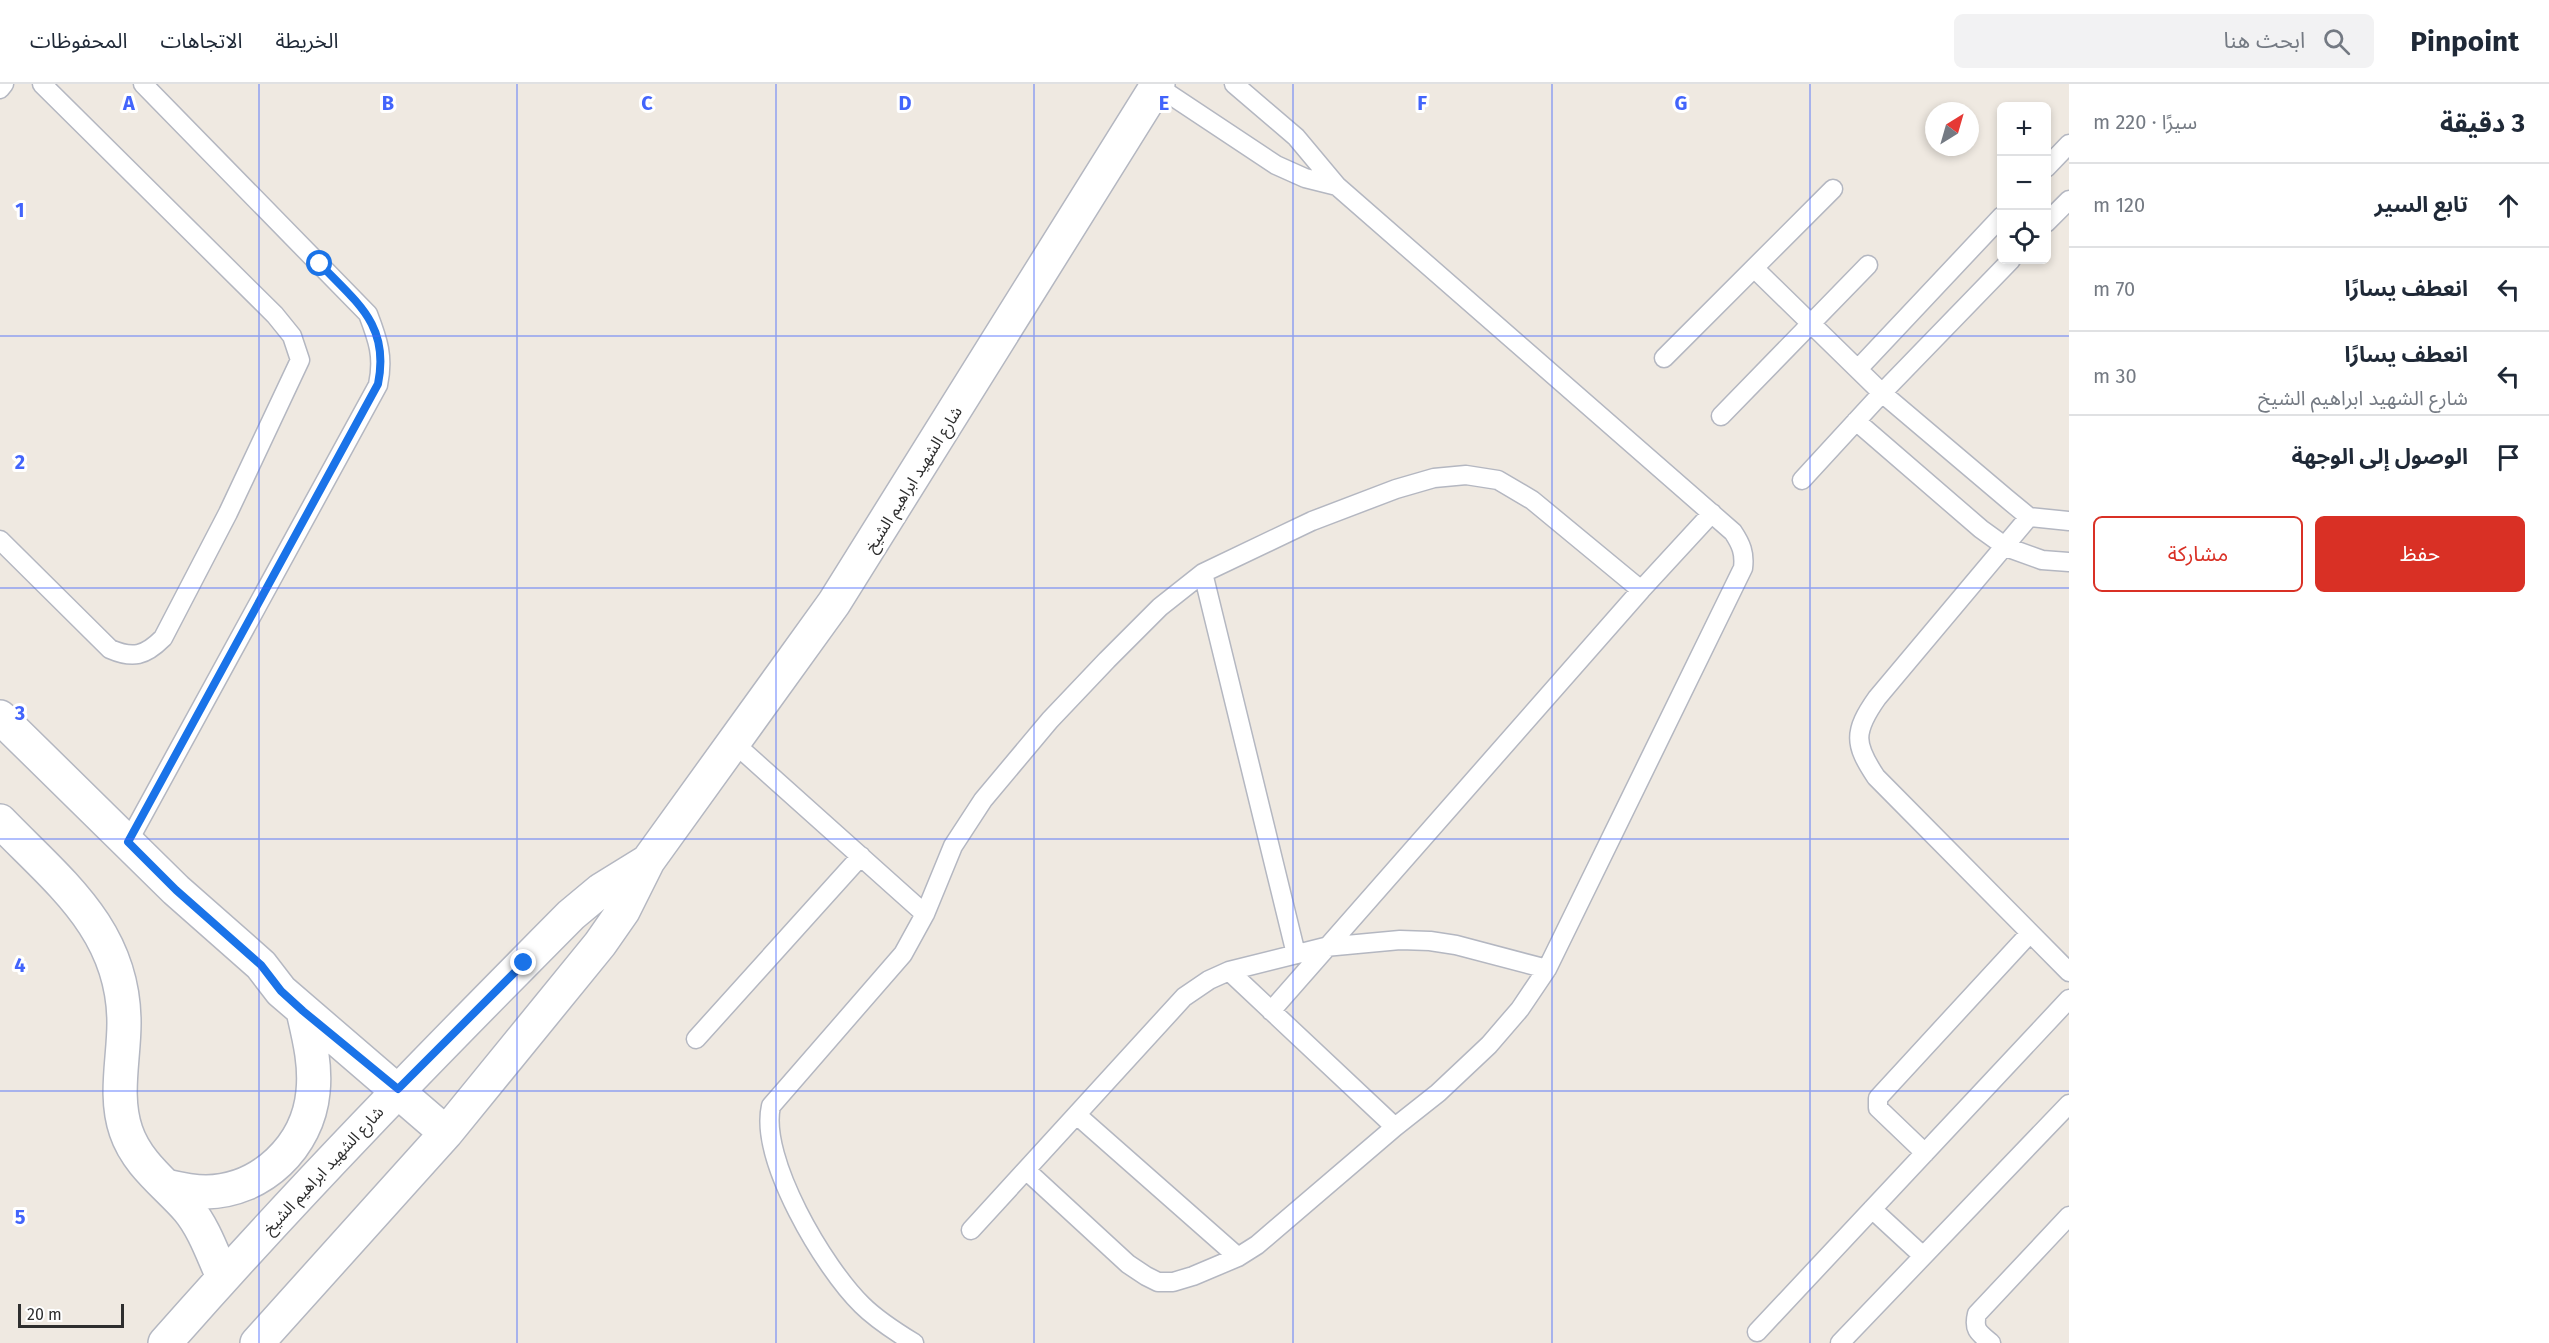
<!DOCTYPE html>
<html lang="ar">
<head>
<meta charset="utf-8">
<style>
  :root { --surface:#fff; --page:#f2f2f3; --text:#1f2937; --muted:#747a83; --line:#e0e1e3; --accent:#d93025 }
  body { margin:0; font-family:"Fira Sans","Noto Sans Arabic",sans-serif; background:var(--page); color:var(--text); direction:rtl }
  .controls { position:absolute; right:18px; top:18px; display:grid; overflow:hidden; border-radius:9px; box-shadow:0 3px 9px #0003 }
  .controls button { width:54px; height:54px; display:grid; place-items:center; padding:0; border:0; border-bottom:2px solid var(--line); background:var(--surface); color:var(--text); font:30px sans-serif }
  .compass { position:absolute; left:1925px; top:18px; width:54px; height:54px; border-radius:50%; background:var(--surface); box-shadow:0 3px 9px #0003; rotate:37deg }
  .scale { position:absolute; left:18px; bottom:15px; width:106px; box-sizing:border-box; padding-left:6px; border:3px solid #2e2e2e; border-top:0; font-size:16px; line-height:21px; white-space:nowrap; color:#2e2e2e; -webkit-text-stroke:4px #fff; paint-order:stroke }
  .stop { position:absolute; width:18px; height:18px; margin:-14px; border:4px solid #1a73e8; border-radius:50%; background:#fff }
  .stop.end { background:#1a73e8; border-color:#fff; box-shadow:0 2px 6px #0008 }
  .list { margin:0; padding:0; list-style:none }
  h2 { display:flex; justify-content:space-between; align-items:center; height:78px; margin:0; padding:0 24px; font-size:26px }
  h2 small { font-size:20px; font-weight:400; color:var(--muted) }
  .list li { display:grid; grid-template-columns:39px 1fr auto; gap:18px; align-items:center; box-sizing:border-box; height:84px; padding:0 24px; border-top:2px solid var(--line) }
  .list b { display:block; font-size:22px; white-space:nowrap }
  .list p { margin:0; font-size:20px; white-space:nowrap; color:var(--muted) }
  .list em { font-size:20px; font-style:normal; color:var(--muted) }
  .actions { display:flex; gap:12px; padding:18px 24px }
  .actions a { flex:1; padding:14px 0; border:2px solid var(--accent); border-radius:9px; text-align:center; font-size:21px; color:var(--accent) }
  .actions .main { background:var(--accent); color:#fff }
  .icon { flex:none; width:33px; height:33px; fill:none; stroke:currentColor; stroke-width:2; stroke-linecap:round; stroke-linejoin:round }
  .map { position:relative; flex:none; width:2069px; height:1259px; overflow:hidden; direction:ltr }
  header { display:flex; align-items:center; gap:36px; box-sizing:border-box; height:84px; padding:0 30px; background:var(--surface); border-bottom:2px solid var(--line) }
  header strong { font-size:28px }
  nav { display:flex; gap:33px; margin-inline-start:auto; font-size:21px }
  .search { width:420px; height:54px; background:var(--page); display:flex; align-items:center; gap:15px; box-sizing:border-box; padding:0 21px; border-radius:9px; color:var(--muted); font-size:22px }
  main { display:flex }
  aside { flex:1; background:var(--surface) }
  .map>svg:first-child { display:block }
  .lines { fill:none; stroke-linecap:round; stroke-linejoin:round }
  .lane-casing { stroke:#b4b7c1; stroke-width:21 }
  .secondary-casing { stroke:#b4b7c1; stroke-width:36 }
  .lane { stroke:#fff; stroke-width:18 }
  .secondary { stroke:#fff; stroke-width:33 }
  .route { stroke:#1a73e8; stroke-width:8 }
  .grid { fill:none; stroke:#4264fb; stroke-width:1.5; stroke-opacity:0.55 }
  .labels { text-anchor:middle; stroke-width:6; stroke-linejoin:round; paint-order:stroke }
  .street-label { font-size:16px; fill:#2e2e2e; stroke:#fff }
  .grid-label { font-size:20px; text-anchor:middle; font-weight:bold; fill:#4264fb; stroke:#fff; stroke-width:6; stroke-linejoin:round; paint-order:stroke }
</style>
</head>
<body>
<header>
<strong>Pinpoint</strong>
<div class="search"><svg class="icon" aria-label="search" viewBox="0 0 24 24"><circle cx="10" cy="10" r="6"/><path d="M15 15l6 6"/></svg>ابحث هنا</div>
<nav><a>الخريطة</a><a>الاتجاهات</a><a>المحفوظات</a></nav>
</header>
<main>
<aside>
<h2>3 دقيقة<small>سيرًا · 220 m</small></h2>
<ul class="list">
<li><svg class="icon" aria-label="ahead" viewBox="0 0 24 24"><path d="M12 20V5M6 11l6-6 6 6"/></svg><div><b>تابع السير</b></div><em>120 m</em></li>
<li><svg class="icon" aria-label="left" viewBox="0 0 24 24"><path d="M17 20v-9H6M10 6l-5 5 5 5"/></svg><div><b>انعطف يسارًا</b></div><em>70 m</em></li>
<li><svg class="icon" aria-label="left" viewBox="0 0 24 24"><path d="M17 20v-9H6M10 6l-5 5 5 5"/></svg><div><b>انعطف يسارًا</b><p>شارع الشهيد ابراهيم الشيخ</p></div><em>30 m</em></li>
<li><svg class="icon" aria-label="arrive" viewBox="0 0 24 24"><path d="M6 21V4h12l-3 4 3 4H6"/></svg><div><b>الوصول إلى الوجهة</b></div></li>
</ul>
<div class="actions"><a class="main">حفظ</a><a>مشاركة</a></div>
</aside>
<div class="map">
<svg width="2069" height="1259" viewBox="0 0 2069 1259">
  <rect width="100%" height="100%" fill="#efe9e1"/>
  <g class="lines">
    <!-- lane casing -->
    <g class="lane-casing">
      <path id="lane" d="M1157 2 1276 81 1305 94 1337 102
        M0 5 4 0
        M2046 84 2069 60
        M2046 139 2069 116
        M1754 184 1882 309 2006 414 2029 433 2069 437
        M1664 274 1833 105
        M1858 285 2002 132
        M1721 332 1868 181
        M1856 337 1981 445 2006 463 2042 476 2069 478
        M1802 396 1882 309 2011 176
        M2029 433 1877 614C1853 648 1854 660 1876 693L2069 888
        M0 456 110 565C133 575 145 572 163 554L228 429 300 276 292 252 275 231 42 0
        M1203 489 1296 870
        M734 659 925 830
        M128 758 378 301C384 273 378 256 368 230L143 0
        M1229 887 1395 1043
        M1271 927 1641 506 1712 429
        M696 955 861 772
        M1078 1032 1238 1173
        M1925 1069 1878 1024V1014L2030 849
        M1027 1087 1128 1180 1146 1192 1158 1198H1173L1193 1192 1238 1173 1257 1161 1395 1043 1438 1009 1489 961 1520 925 1547 885 1743 484C1745 469 1741 460 1733 448L1337 102 1296 53 1234 0
        M1872 1125 1923 1172
        M971 1146 1184 913 1209 896 1229 887 1325 863 1400 856 1430 857 1456 861 1547 885
        M1757 1248 2069 915
        M914 1259C896 1248 877 1236 862 1221 824 1184 759 1075 771 1022L903 870 925 830 953 762 983 716 1050 636 1107 576 1160 523 1203 489 1312 437 1396 405 1434 394 1466 391 1498 396 1532 416 1641 506
        M1840 1259 2069 1020
        M1991 1259C1979 1249 1973 1246 1977 1230L2069 1132"/>
    </g>
    <!-- secondary casing -->
    <g class="secondary-casing">
      <path id="secondary" d="M0 633 176 806 261 881 281 907 446 1049
        M0 737C59 798 124 846 124 939 124 975 114 1012 126 1047 137 1080 166 1100 188 1125 204 1144 213 1171 223 1193
        M166 1102C179 1105 193 1108 206 1108 262 1107 308 1062 313 1008 316 980 309 953 303 927
        M165 1259C295 1111 432 971 571 831L601 806 648 777
        M257 1259 446 1049 600 860 623 827 648 777 834 519 1158 0"/>
    </g>
    <!-- lane -->
    <use href="#lane" class="lane"/>
    <!-- secondary -->
    <use href="#secondary" class="secondary"/>
  </g>
  <g class="lines">
    <!-- route -->
    <path class="route" d="M320 180C357 219 390 241 378 300L128 758 176 806 261 881 281 907 303 927 398 1005 524 879"/>
  </g>
  <!-- grid -->
  <path class="grid" d="M259 0V1259M517 0V1259M776 0V1259M1034 0V1259M1293 0V1259M1552 0V1259M1810 0V1259M0 252H2069M0 504H2069M0 755H2069M0 1007H2069"/>
  <g class="labels">
    <!-- street labels -->
    <g class="street-label">
      <text transform="translate(913 395) rotate(-58)" y="6">شارع الشهيد ابراهيم الشيخ</text>
      <text transform="translate(323 1086) rotate(-47)" y="6">شارع الشهيد ابراهيم الشيخ</text>
    </g>
  </g>
  <g class="grid-label">
    <text x="129" y="26">A</text>
    <text x="388" y="26">B</text>
    <text x="647" y="26">C</text>
    <text x="905" y="26">D</text>
    <text x="1164" y="26">E</text>
    <text x="1422" y="26">F</text>
    <text x="1681" y="26">G</text>
    <text x="20" y="133">1</text>
    <text x="20" y="385">2</text>
    <text x="20" y="636">3</text>
    <text x="20" y="888">4</text>
    <text x="20" y="1140">5</text>
  </g>
</svg>
<div class="controls">
<button>+</button>
<button>−</button>
<button><svg class="icon" aria-label="locate" viewBox="0 0 24 24"><circle cx="12" cy="12" r="6"/><path d="M12 2v4M12 18v4M2 12h4M18 12h4"/></svg></button>
</div>
<svg class="compass" viewBox="-18 -18 36 36"><path d="M0-13l5 13h-10z" fill="#e53935"/><path d="M0 13l5-13h-10z" fill="#747a83"/></svg>
<div class="scale">20 m</div>
<div class="stop" style="left:320px;top:180px"></div>
<div class="stop end" style="left:524px;top:879px"></div>
</div>
</main>
</body>
</html>
